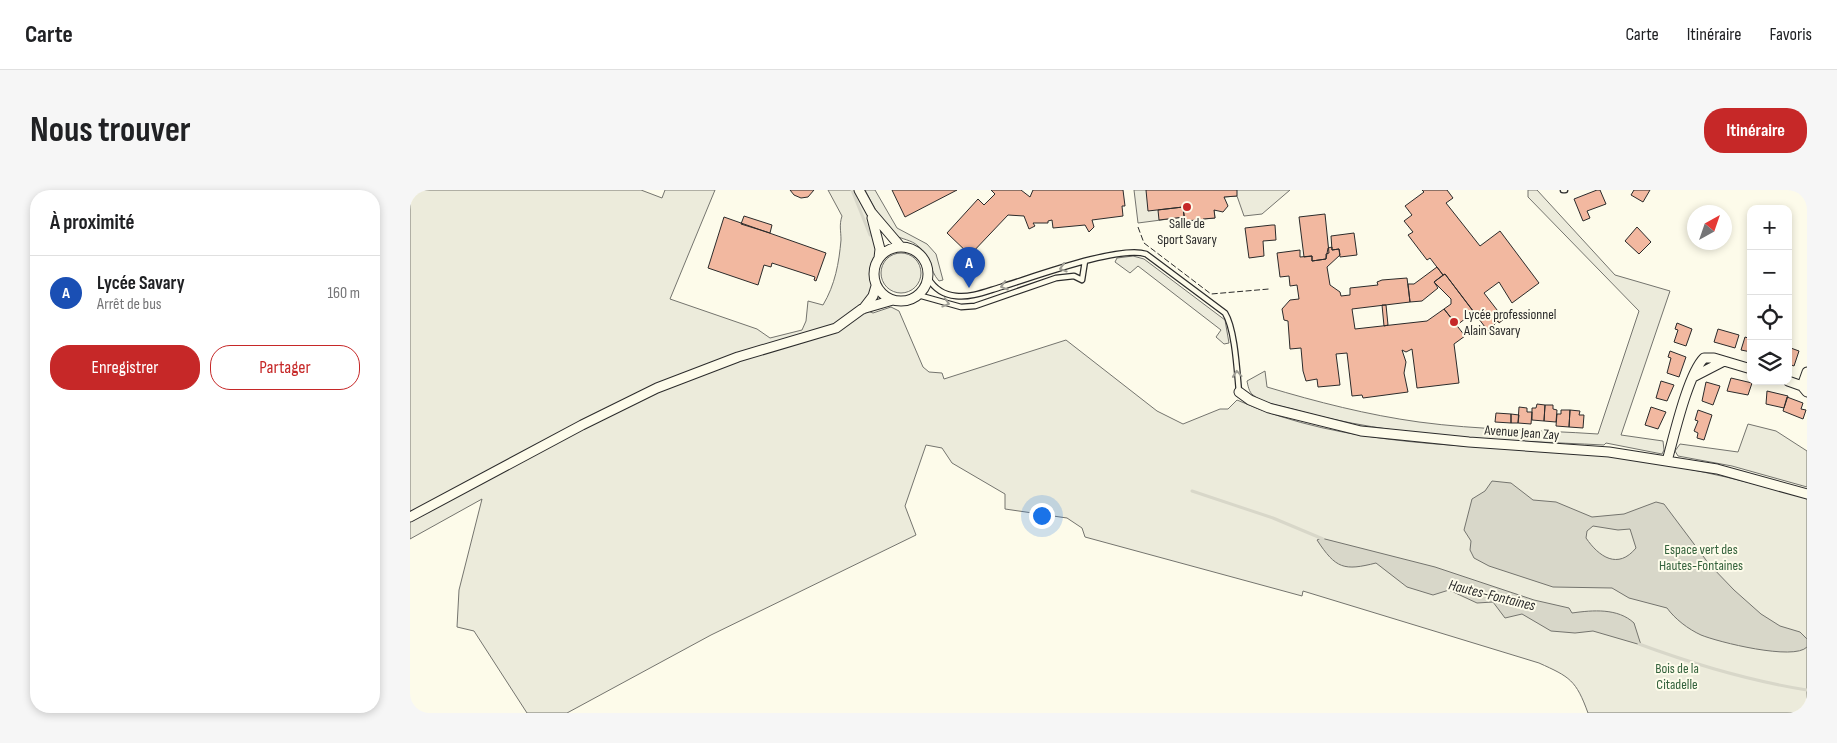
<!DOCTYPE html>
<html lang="fr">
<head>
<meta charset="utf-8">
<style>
  :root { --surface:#fff; --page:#f6f6f6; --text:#202124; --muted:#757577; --line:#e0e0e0; --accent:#c62828 }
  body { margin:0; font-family:"Sofia Sans Condensed",sans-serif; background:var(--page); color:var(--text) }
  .controls { position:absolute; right:15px; top:15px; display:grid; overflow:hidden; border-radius:10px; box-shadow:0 2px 8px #0003 }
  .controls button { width:45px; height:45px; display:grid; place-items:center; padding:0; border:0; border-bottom:1px solid var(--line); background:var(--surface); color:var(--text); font:25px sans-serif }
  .compass { position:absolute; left:1277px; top:15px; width:45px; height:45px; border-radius:50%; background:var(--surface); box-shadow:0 2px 8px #0003; rotate:40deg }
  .you { position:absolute; left:631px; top:325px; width:18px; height:18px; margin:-12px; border:4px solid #fff; border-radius:50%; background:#1a73e8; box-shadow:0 0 0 8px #1a73e833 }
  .badge { display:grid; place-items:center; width:32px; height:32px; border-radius:50%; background:var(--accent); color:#fff; font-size:16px; font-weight:700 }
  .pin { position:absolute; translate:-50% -41px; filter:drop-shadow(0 1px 2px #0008) }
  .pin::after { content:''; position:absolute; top:26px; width:18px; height:15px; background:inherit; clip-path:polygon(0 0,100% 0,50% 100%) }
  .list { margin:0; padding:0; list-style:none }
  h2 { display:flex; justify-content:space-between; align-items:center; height:65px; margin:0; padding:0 20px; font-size:21px }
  h2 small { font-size:16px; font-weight:400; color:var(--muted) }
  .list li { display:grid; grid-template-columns:32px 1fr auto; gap:15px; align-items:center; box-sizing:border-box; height:75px; padding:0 20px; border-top:1px solid var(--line) }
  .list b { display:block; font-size:19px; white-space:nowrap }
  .list p { margin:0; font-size:16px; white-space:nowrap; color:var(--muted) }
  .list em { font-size:16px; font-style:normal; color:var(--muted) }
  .actions { display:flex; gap:10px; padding:15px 20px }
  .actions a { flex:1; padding:11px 0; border:1px solid var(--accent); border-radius:20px; text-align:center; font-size:18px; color:var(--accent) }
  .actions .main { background:var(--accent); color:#fff }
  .icon { flex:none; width:28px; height:28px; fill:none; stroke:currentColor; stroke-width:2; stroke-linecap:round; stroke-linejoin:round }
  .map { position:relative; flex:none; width:1397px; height:523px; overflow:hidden; border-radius:20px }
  header { display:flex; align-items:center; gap:30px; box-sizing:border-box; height:70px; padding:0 25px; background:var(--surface); border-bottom:1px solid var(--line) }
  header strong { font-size:24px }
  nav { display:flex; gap:28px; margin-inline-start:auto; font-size:18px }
  .intro { display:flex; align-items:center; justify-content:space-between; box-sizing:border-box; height:120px; padding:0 30px }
  h1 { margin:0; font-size:35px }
  .button { padding:12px 22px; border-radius:20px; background:var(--accent); color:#fff; font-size:18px; font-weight:700 }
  main { display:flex; gap:30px; padding:0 30px }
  aside { flex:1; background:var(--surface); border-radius:20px; box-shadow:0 2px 8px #0003 }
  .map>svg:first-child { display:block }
  .green { fill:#ecebdb; stroke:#74746e }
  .water { fill:#d8d7c9; stroke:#74746e; fill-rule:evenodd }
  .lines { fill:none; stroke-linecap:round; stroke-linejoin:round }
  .stream { stroke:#d8d7c9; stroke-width:3 }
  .building { fill:#f2b8a0; stroke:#2b2b2b }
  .service-casing { stroke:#2b2b2b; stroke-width:7 }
  .minor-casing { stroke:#2b2b2b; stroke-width:11 }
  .service { stroke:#fdfbea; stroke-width:4.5 }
  .minor { stroke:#fdfbea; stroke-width:9 }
  .fence { stroke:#2b2b2b; stroke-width:1; stroke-dasharray:6 2.5; stroke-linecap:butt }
  .oneway { stroke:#9e9d94 }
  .poi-dot { fill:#c62828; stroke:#fdfbea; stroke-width:2 }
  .labels { text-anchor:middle; stroke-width:4; stroke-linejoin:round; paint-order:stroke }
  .poi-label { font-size:14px; fill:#2b2b2b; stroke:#fdfbea }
  .street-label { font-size:14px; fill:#2b2b2b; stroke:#fdfbea }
  .park-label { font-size:14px; fill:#34623c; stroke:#fdfbea }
  .water-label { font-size:15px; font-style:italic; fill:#2b2b2b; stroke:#fdfbea }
</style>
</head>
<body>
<header>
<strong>Carte</strong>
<nav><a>Carte</a><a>Itinéraire</a><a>Favoris</a></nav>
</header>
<div class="intro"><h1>Nous trouver</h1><a class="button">Itinéraire</a></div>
<main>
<aside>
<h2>À proximité<small></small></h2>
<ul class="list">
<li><span class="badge" style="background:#1a4fb4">A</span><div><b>Lycée Savary</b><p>Arrêt de bus</p></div><em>160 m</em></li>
</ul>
<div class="actions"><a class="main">Enregistrer</a><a>Partager</a></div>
</aside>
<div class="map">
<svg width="1397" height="523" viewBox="0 0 1397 523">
  <rect width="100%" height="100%" fill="#fdfbea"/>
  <!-- green -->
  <path class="green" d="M0 0H231L252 8 255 0H305L260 109 347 139 360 148 392 140 396 131 398 111 413 115C425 95 429 73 431 50 431 41 429 35 432 26L418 0H445C455 19 467 44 468 66 469 77 461 79 466 96L453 119 463 123 481 117 489 121 513 177 519 182 532 183 534 189 656 150 747 221 773 234 810 219H818L827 210C937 259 1061 254 1179 264 1253 271 1326 288 1397 308V523H1178C1166 490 1160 487 1129 473L893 401 892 406 675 347 672 338 657 328 595 319V304L542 273 532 258 516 255 495 316 506 345 301 445 157 523H117L64 441 47 437 49 400 72 309 0 349Z
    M455 0H465L487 38 517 54 526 64 533 90 529 91C519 80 521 66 508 56 502 50 491 49 484 45 475 40 461 11 455 0Z
    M724 0H880L852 24 834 26 827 6 814 7 815 13 810 19 804 20 805 28 793 29 790 32 786 30 775 31 774 27 728 33Z
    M1118 0H1127L1205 85 1260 101 1211 245 1253 251 1254 260 1252 264 1196 253 1194 255C1091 250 985 248 886 220 872 216 854 214 843 205 839 202 838 196 837 191L855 181 857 197C907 212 958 225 1009 232 1068 240 1129 240 1188 244L1229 121 1118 7Z
    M471 83a20 20 0 1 1 40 0a20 20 0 1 1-40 0Z
    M723 66 734 69 815 130 819 153 814 154 806 147 811 140 728 76 720 83 705 72 707 68Z
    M1338 234 1366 241 1397 261V297L1322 276 1268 266 1265 261 1270 254 1328 262Z"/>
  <!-- water -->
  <path class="water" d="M1082 291 1101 293 1123 310 1146 312 1182 327 1214 324 1246 312 1254 314 1299 374 1324 400 1351 424 1370 436 1390 442 1397 449V457C1384 471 1308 452 1291 445 1278 439 1265 429 1257 418L1219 408 1202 398 1143 397 1079 376 1064 368 1060 360 1061 351 1054 340 1062 309 1075 301ZM1183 336 1208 340 1220 339 1226 358C1208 380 1189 367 1176 348L1177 341Z
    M911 348 1025 377 1124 410 1159 418 1162 423C1183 420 1208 418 1224 433L1231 455 1183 441 1165 443 1141 441 1112 424 1095 428 1083 412 1067 413 1039 400 1023 405 997 397 966 373C934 381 926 379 907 350Z"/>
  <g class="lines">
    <!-- stream -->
    <path class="stream" d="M442 0 460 45
      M782 301 863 328 913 349
      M1229 454C1283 474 1341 491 1397 500"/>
  </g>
  <!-- building -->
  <path class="building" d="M380 0H404L398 7 391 8 384 5Z
    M482 0H547L495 27Z
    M581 0H611L620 7 623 0H713L715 16H712L713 26 682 30 684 37 679 42 675 35 643 38 642 30 638 31V33H623L625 36 619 39 614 26 598 25 560 65 537 43 568 9 574 15 585 4Z
    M736 0H827V6L814 7 818 16 813 22 804 20 805 28 793 29 790 32 787 30 775 31 773 17 738 21Z
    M1012 0H1037L1043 8 1036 13 1070 56 1090 41 1129 93 1102 113 1089 92 1074 103 1094 129 1089 133 1088 131 1078 141 1035 84 1033 85 1020 68 1017 70 998 45 1003 42 994 31 1002 25 995 16 1014 2Z
    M1187 0H1190L1196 14 1177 21 1180 28 1173 31 1164 9Z
    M1224 0H1240L1233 12 1221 5Z
    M773 17 774 27 749 30 748 20Z
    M915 24 919 63 916 64V69L902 71V66L894 67 889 27Z
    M334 26 362 35 360 43 331 34Z
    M314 27 416 63 406 91 404 90 405 87 362 73 361 77 354 75 348 95 298 78Z
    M862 35H865L866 50 853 51 854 66 839 68 835 38Z
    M1227 37 1241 52 1229 64 1215 51Z
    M944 43 947 65 930 67 929 59 922 60 921 46Z
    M922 57V60L929 59 930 65 917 77 920 95 930 102 931 106 940 105V98L968 95 967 92 972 90 997 88 1000 112 942 119 945 139 1017 131 1034 119 1055 146 1044 154 1049 193 1007 198 1002 159 996 162 992 160 996 172 994 183 998 202 953 208 952 205 942 206 937 163 926 164 930 195 908 197 907 189 896 191 893 181 891 158 880 159 878 131 874 130 872 119 880 110 889 109 887 95 880 96 879 86 870 87 867 63 890 60V67L902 66V71L916 69 918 58Z
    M1027 77 1033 85 1024 92 1028 98 1012 111 1000 112 998 94H1004Z
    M1035 84 1064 122 1047 135 1034 119 1041 114V109L1024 92Z
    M972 115H976L978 135 974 136Z
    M1267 133 1282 139 1276 156 1264 152 1268 140 1265 139Z
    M1308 139 1329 145 1325 158 1304 152Z
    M1335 147 1341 149V162L1331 160Z
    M1378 157 1389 161 1384 176 1379 174Z
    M1260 161 1276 167 1269 187 1257 183 1261 168 1258 167Z
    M1321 188 1342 193 1338 205 1317 201Z
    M1251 191 1264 195 1257 211 1246 208Z
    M1296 192 1310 196 1303 215 1292 211Z
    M1357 201 1378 206 1374 218 1356 214Z
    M1377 207 1393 213 1391 219 1396 220 1393 229 1373 221Z
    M1127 214 1135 215 1134 231 1122 230V218H1126Z
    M1135 215H1143V219L1147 220 1146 232 1134 231Z
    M1109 217 1117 218V222H1122L1121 234 1108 233Z
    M1241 217 1256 222 1248 239 1235 235Z
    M1151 220H1160L1159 237 1146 236 1147 224H1151Z
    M1160 220 1170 221 1169 225H1174L1173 238 1159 237Z
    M1288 220 1302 225 1294 250 1287 248 1288 243 1284 241 1288 231 1285 230Z
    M1086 223 1101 224V233L1085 232Z
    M1101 224 1109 225 1108 233H1101Z"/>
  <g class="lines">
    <!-- service casing -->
    <g class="service-casing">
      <path id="service" d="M1153 0H1155
        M518 88C524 98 534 105 546 106 561 108 577 101 591 97 621 88 709 55 736 64L815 123C825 139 827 181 829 202
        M508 105 551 117 565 116 646 88 664 86 672 90 675 71"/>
    </g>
    <!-- minor casing -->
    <g class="minor-casing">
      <path id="minor" d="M449 0 461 22 490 56
        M462 28 470 59 469 68
        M464 84a27 27 0 1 1 54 0a27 27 0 1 1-54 0Z
        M453 119 463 106 466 96
        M1283 187 1314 171
        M1378 191 1392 196 1397 202
        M1392 196 1397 182
        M829 202 840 210 859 218 951 241 1059 252 1199 262 1307 279 1397 304
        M1257 271C1264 246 1278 184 1294 168H1304L1341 179
        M0 327 172 235 247 198 328 167 426 138 452 119 483 110"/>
    </g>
    <!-- service -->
    <use href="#service" class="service"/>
    <!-- minor -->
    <use href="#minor" class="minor"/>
    <!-- fence -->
    <path class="fence" d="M728 37 734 53 801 104 859 99"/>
  </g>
  <!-- one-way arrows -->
  <defs><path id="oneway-chevron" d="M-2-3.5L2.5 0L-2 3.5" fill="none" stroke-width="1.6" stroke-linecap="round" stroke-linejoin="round" transform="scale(1.25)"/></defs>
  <g class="oneway">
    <use href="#oneway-chevron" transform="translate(653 78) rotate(163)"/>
    <use href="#oneway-chevron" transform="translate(594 96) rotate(163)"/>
    <use href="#oneway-chevron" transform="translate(536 113) rotate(16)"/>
    <use href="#oneway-chevron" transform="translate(827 184) rotate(-95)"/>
  </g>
  <!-- markers -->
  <g class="poi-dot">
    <circle cx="777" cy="17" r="5"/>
    <circle cx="1044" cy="132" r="5"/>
  </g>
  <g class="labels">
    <!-- poi labels -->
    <g class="poi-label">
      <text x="777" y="38">Salle de<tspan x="777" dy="16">Sport Savary</tspan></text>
      <text x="1054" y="129" text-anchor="start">Lycée professionnel<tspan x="1054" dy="16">Alain Savary</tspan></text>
    </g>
    <!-- street labels -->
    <g class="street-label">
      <text transform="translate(1112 242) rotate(4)" y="5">Avenue Jean Zay</text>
    </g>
    <!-- park labels -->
    <g class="park-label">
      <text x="1291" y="364">Espace vert des<tspan x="1291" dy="16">Hautes-Fontaines</tspan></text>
      <text x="1267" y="483">Bois de la<tspan x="1267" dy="16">Citadelle</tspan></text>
    </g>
    <!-- water labels -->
    <g class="water-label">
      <text transform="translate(1082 405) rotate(14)" y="5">Hautes-Fontaines</text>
    </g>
  </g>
</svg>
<div class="controls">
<button>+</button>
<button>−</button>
<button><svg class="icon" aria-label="locate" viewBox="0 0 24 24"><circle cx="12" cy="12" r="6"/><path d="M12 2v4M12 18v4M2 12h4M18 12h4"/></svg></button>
<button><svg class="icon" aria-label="layers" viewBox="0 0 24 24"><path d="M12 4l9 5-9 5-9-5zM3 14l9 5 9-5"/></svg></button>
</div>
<svg class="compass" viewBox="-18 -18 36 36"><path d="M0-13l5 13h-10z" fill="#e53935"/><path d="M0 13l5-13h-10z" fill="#757577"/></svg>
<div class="you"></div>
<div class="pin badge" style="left:559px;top:98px;background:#1a4fb4">A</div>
</div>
</main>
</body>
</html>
